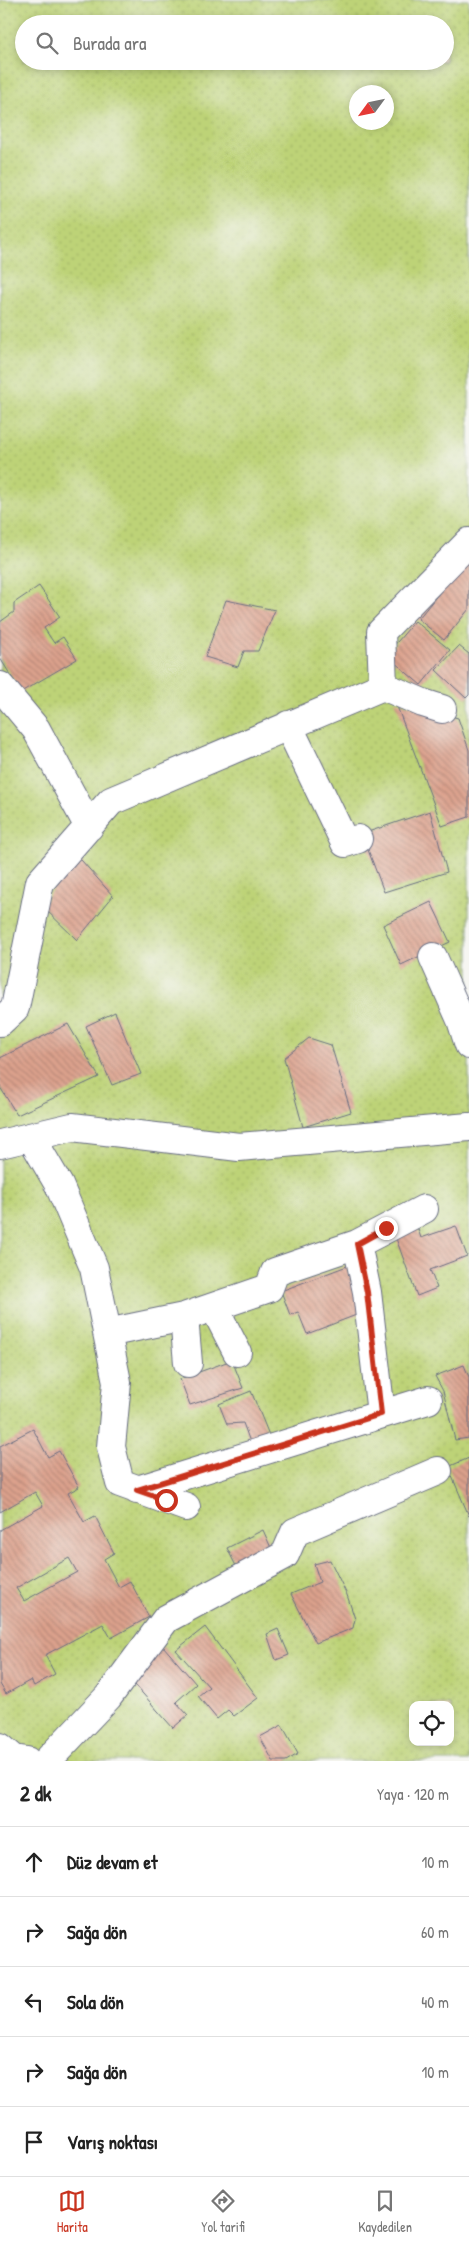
<!DOCTYPE html>
<html lang="tr">
<head>
<meta charset="utf-8">
<style>
  :root { --surface:#fff; --page:#f2f2f2; --text:#222; --muted:#767676; --line:#e0e0e0; --accent:#c8321e }
  body { margin:0; font-family:"Patrick Hand",sans-serif; background:var(--page); color:var(--text) }
  .controls { position:absolute; right:15px; bottom:15px; display:grid; overflow:hidden; border-radius:10px; box-shadow:0 2px 8px #0003 }
  .controls button { width:45px; height:45px; display:grid; place-items:center; padding:0; border:0; border-bottom:1px solid var(--line); background:var(--surface); color:var(--text); font:25px sans-serif }
  .compass { position:absolute; left:349px; top:85px; width:45px; height:45px; border-radius:50%; background:var(--surface); box-shadow:0 2px 8px #0003; rotate:237deg }
  .stop { position:absolute; width:15px; height:15px; margin:-11px; border:4px solid #c8321e; border-radius:50%; background:#fff }
  .stop.end { background:#c8321e; border-color:#fff; box-shadow:0 1px 5px #0008 }
  .list { margin:0; padding:0; list-style:none }
  h2 { display:flex; justify-content:space-between; align-items:center; height:65px; margin:0; padding:0 20px; font-size:21px }
  h2 small { font-size:16px; font-weight:400; color:var(--muted) }
  .list li { display:grid; grid-template-columns:32px 1fr auto; gap:15px; align-items:center; box-sizing:border-box; height:70px; padding:0 20px; border-top:1px solid var(--line) }
  .list b { display:block; font-size:19px; white-space:nowrap }
  .list em { font-size:16px; font-style:normal; color:var(--muted) }
  .icon { flex:none; width:28px; height:28px; fill:none; stroke:currentColor; stroke-width:2; stroke-linecap:round; stroke-linejoin:round }
  .map { position:relative; flex:none; width:469px; height:1761px; overflow:hidden }
  .search { position:absolute; background:var(--surface); box-shadow:0 2px 8px #0003; left:15px; right:15px; top:15px; height:55px; display:flex; align-items:center; gap:12px; box-sizing:border-box; padding:0 18px; border-radius:28px; color:var(--muted); font-size:19px }
  .sheet { height:415px; background:var(--surface) }
  nav { display:flex; justify-content:space-around; align-items:center; box-sizing:border-box; height:70px; border-top:1px solid var(--line); background:var(--surface); font-size:14px; color:var(--muted) }
  nav a { display:grid; justify-items:center; gap:2px }
  nav .on { color:var(--accent) }
  .map>svg:first-child { display:block }
  .grass { fill:url(#grass-dots); stroke:#6c816a; fill-rule:evenodd }
  .building { fill:url(#building-back-hatch); fill-rule:evenodd }
  .lines { fill:none; stroke-linecap:round; stroke-linejoin:round }
  .minor-casing { stroke:#676c81; stroke-width:30 }
  .minor { stroke:#fff; stroke-width:28 }
  .route { stroke:#c8321e; stroke-width:6 }
</style>
</head>
<body>
<div class="map">
<svg width="469" height="1761" viewBox="0 0 469 1761">
  <defs>
    <pattern id="grass-dots" width="8" height="8" patternUnits="userSpaceOnUse" patternTransform="scale(1.25)"><rect width="8" height="8" fill="#bdd377"/><path d="M2 2h.1M6 6h.1" fill="none" stroke="#a2b569" stroke-width="1.8" stroke-linecap="round"/></pattern>
    <pattern id="building-back-hatch" width="6" height="6" patternUnits="userSpaceOnUse" patternTransform="scale(1.25)"><rect width="6" height="6" fill="#dca18c"/><path d="M-1 5l2 2M0 0l6 6M5-1l2 2" fill="none" stroke="#b28476"/></pattern>
  </defs>
  <rect width="100%" height="100%" fill="#f6f6f2"/>
  <filter id="ink" filterUnits="userSpaceOnUse"><feTurbulence type="fractalNoise" baseFrequency=".02" numOctaves="2"/><feDisplacementMap in="SourceGraphic" scale="10" xChannelSelector="R" yChannelSelector="G"/><feConvolveMatrix kernelMatrix="1 2 1 2 8 2 1 2 1" color-interpolation-filters="sRGB"/></filter>
  <filter id="wash" filterUnits="userSpaceOnUse"><feTurbulence type="fractalNoise" baseFrequency=".0096" numOctaves="4" result="noise"/><feDisplacementMap in="SourceGraphic" scale="20" xChannelSelector="R" yChannelSelector="G"/><feGaussianBlur stdDeviation="1.12" result="paint"/><feColorMatrix in="noise" values="0 0 0 0 0 0 0 0 0 0 0 0 0 0 0 0 0 1.4 0 .05"/><feComposite in="paint" operator="in"/></filter>
  <g filter="url(#wash)">
    <rect width="100%" height="100%" fill="#f3dcc1"/>
    <!-- grass -->
    <path class="grass" d="M0 0H469V1761H0ZM24 24H445V61H24ZM356 92H386V122H356ZM413 1705H450V1742H413Z"/>
    <g id="blocks">
      <!-- building -->
      <path class="building" d="M469 556V609L444 640 418 619Z
        M39 586 60 617 44 628 54 643 63 637 77 659 21 692 0 658V622L14 612V603Z
        M226 600 275 610 258 651H244L238 667 205 657Z
        M415 621 450 650 421 685 386 655Z
        M459 646 469 654V695L466 698 436 670Z
        M395 701 458 718 469 750V817L442 826Z
        M430 811 447 872 384 892 362 834Z
        M74 852 113 896 77 940 42 906Z
        M431 902 450 942 401 965 383 925Z
        M115 1012 141 1074 112 1085 86 1026Z
        M68 1024 99 1077 17 1115 0 1087V1058Z
        M309 1038 331 1045 351 1112 303 1127 284 1058Z
        M416 1224 421 1238 456 1226 467 1256 430 1270 437 1288 417 1296 394 1233Z
        M347 1266 364 1312 307 1334 298 1312 290 1315 281 1291Z
        M232 1360 243 1388 190 1405 180 1379Z
        M464 1365 469 1377V1438L455 1440 443 1391 435 1376Z
        M251 1391 269 1435 250 1442 243 1423 227 1424 219 1404Z
        M33 1429 48 1457 59 1451 79 1487 68 1493 84 1522 95 1516 114 1553 104 1559 119 1587 130 1581 149 1617 111 1638 103 1624 45 1655 55 1674 34 1686 31 1680 6 1694 0 1684V1530L43 1506 35 1492 0 1512V1446ZM69 1558 77 1572 24 1601 16 1588Z
        M469 1458V1516L448 1467Z
        M263 1530 272 1550 237 1568 227 1548Z
        M330 1560 347 1595 355 1619 353 1628 316 1643 291 1594 320 1582 314 1564Z
        M205 1627 258 1698 234 1716 228 1710 217 1719 198 1696 209 1687 176 1650Z
        M278 1629 289 1655 276 1660 267 1634Z
        M163 1646 196 1684 176 1702 188 1715 173 1728 128 1677Z
        M282 1725 298 1754 286 1761H273L260 1737Z"/>
    </g>
  </g>
  <g filter="url(#ink)">
    <use href="#blocks" fill-opacity="0" stroke="#676c81" stroke-width="1"/>
    <g class="lines">
      <!-- minor casing -->
      <g class="minor-casing">
        <path id="minor" d="M0 686 36 729 89 827
          M383 686 381 632 469 542
          M288 725 345 843 358 839
          M433 957 461 1020 469 1045
          M0 1022 15 1008 40 882 111 801 383 686 423 703 442 709
          M31 1137 59 1185 94 1268 117 1382 111 1447 120 1483 186 1507
          M0 1144 72 1127 239 1147 469 1127
          M357 1244 367 1292 381 1414
          M214 1307 237 1352
          M184 1317 269 1288 275 1272 357 1244 424 1209
          M107 1333 184 1317 188 1363
          M137 1490 428 1400
          M0 1747 14 1759 27 1761
          M47 1761 108 1697 166 1619 285 1555 295 1532 438 1471"/>
      </g>
      <!-- minor -->
      <use href="#minor" class="minor"/>
    </g>
  </g>
  <g class="lines" filter="url(#ink)">
    <!-- route -->
    <path class="route" d="M166 1500 137 1490 381 1414 367 1292 357 1244 386 1228"/>
  </g>
</svg>
<div class="controls">
<button><svg class="icon" aria-label="locate" viewBox="0 0 24 24"><circle cx="12" cy="12" r="6"/><path d="M12 2v4M12 18v4M2 12h4M18 12h4"/></svg></button>
</div>
<svg class="compass" viewBox="-18 -18 36 36"><path d="M0-13l5 13h-10z" fill="#e53935"/><path d="M0 13l5-13h-10z" fill="#767676"/></svg>
<div class="stop" style="left:166px;top:1500px"></div>
<div class="stop end" style="left:386px;top:1228px"></div>
<div class="search"><svg class="icon" aria-label="search" viewBox="0 0 24 24"><circle cx="10" cy="10" r="6"/><path d="M15 15l6 6"/></svg>Burada ara</div>
</div>
<section class="sheet">
<h2>2 dk<small>Yaya · 120 m</small></h2>
<ul class="list">
<li><svg class="icon" aria-label="ahead" viewBox="0 0 24 24"><path d="M12 20V5M6 11l6-6 6 6"/></svg><div><b>Düz devam et</b></div><em>10 m</em></li>
<li><svg class="icon" aria-label="right" viewBox="0 0 24 24"><path d="M7 20v-9h11M14 6l5 5-5 5"/></svg><div><b>Sağa dön</b></div><em>60 m</em></li>
<li><svg class="icon" aria-label="left" viewBox="0 0 24 24"><path d="M17 20v-9H6M10 6l-5 5 5 5"/></svg><div><b>Sola dön</b></div><em>40 m</em></li>
<li><svg class="icon" aria-label="right" viewBox="0 0 24 24"><path d="M7 20v-9h11M14 6l5 5-5 5"/></svg><div><b>Sağa dön</b></div><em>10 m</em></li>
<li><svg class="icon" aria-label="arrive" viewBox="0 0 24 24"><path d="M6 21V4h12l-3 4 3 4H6"/></svg><div><b>Varış noktası</b></div></li>
</ul>
</section>
<nav>
<a class="on"><svg class="icon" aria-label="map" viewBox="0 0 24 24"><path d="M3 6l6-2 6 2 6-2v14l-6 2-6-2-6 2zM9 4v14M15 6v14"/></svg>Harita</a>
<a><svg class="icon" aria-label="directions" viewBox="0 0 24 24"><path d="M12 3l9 9-9 9-9-9zM9 14v-3h6M13 9l2 2-2 2"/></svg>Yol tarifi</a>
<a><svg class="icon" aria-label="saved" viewBox="0 0 24 24"><path d="M7 4h10v16l-5-4-5 4z"/></svg>Kaydedilen</a>
</nav>
</body>
</html>
